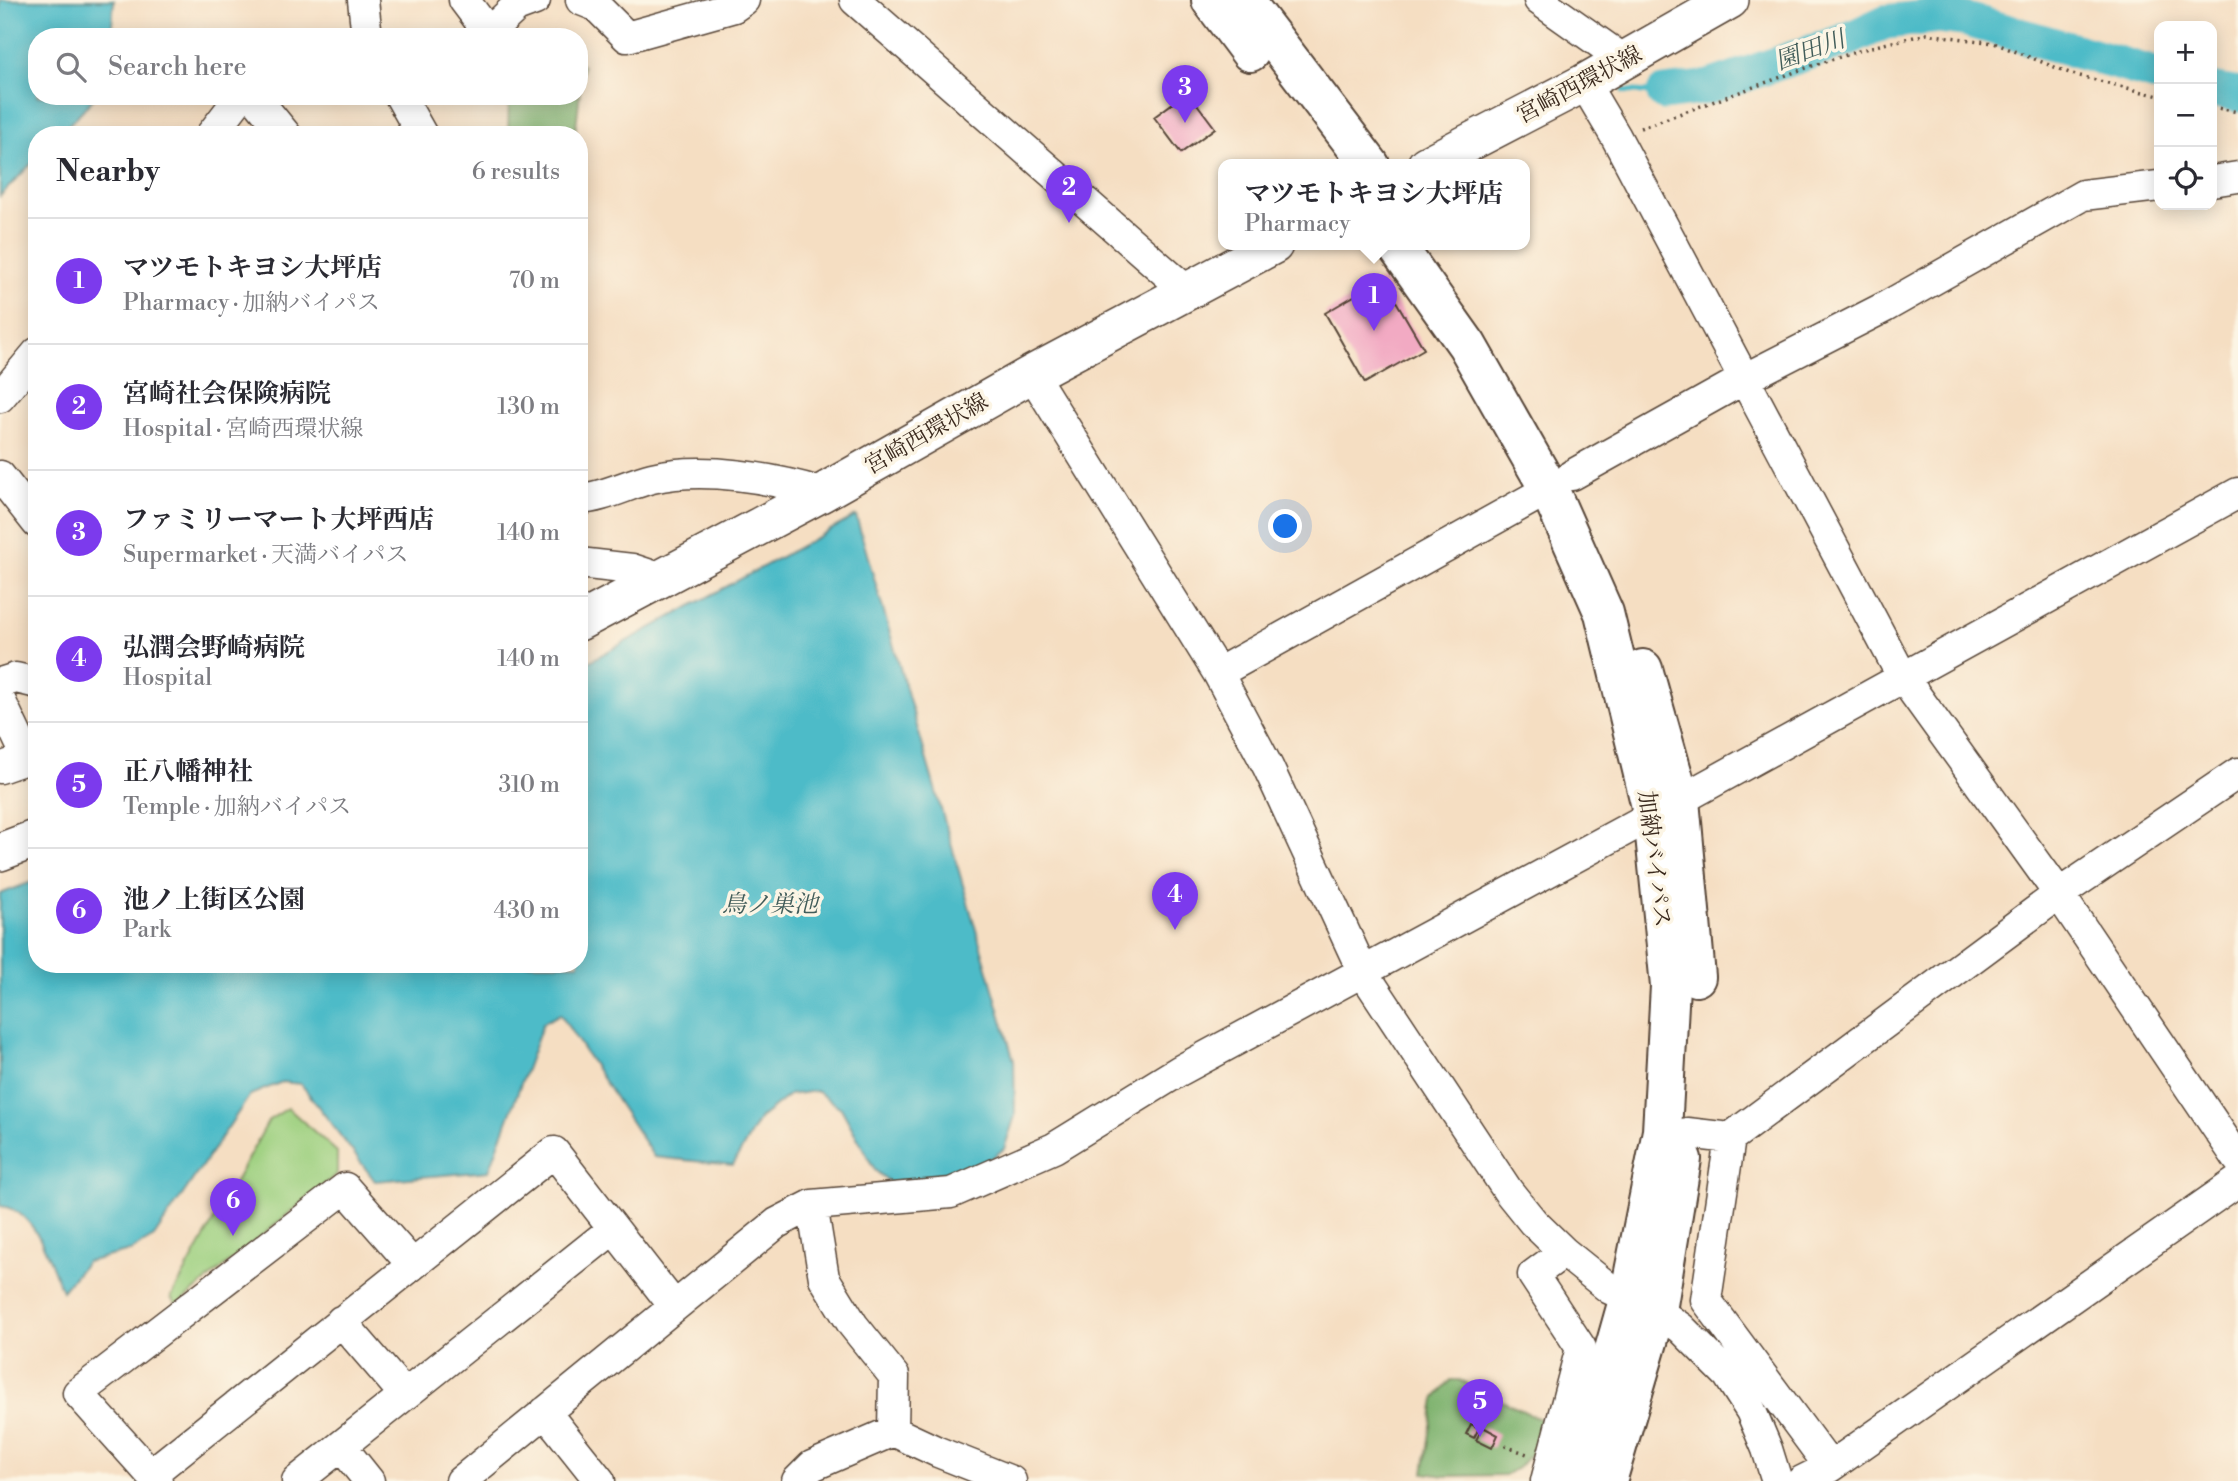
<!DOCTYPE html>
<html lang="en">
<head>
<meta charset="utf-8">
<style>
  :root { --surface:#fff; --page:#f2f2f3; --text:#2b2b33; --muted:#7c7c81; --line:#e1e1e2; --accent:#7c3aed }
  body { margin:0; font-family:"Libre Bodoni","Noto Serif JP",serif; background:var(--page); color:var(--text) }
  .controls { position:absolute; right:21px; top:21px; display:grid; overflow:hidden; border-radius:14px; box-shadow:0 4px 18px #0003 }
  .controls button { width:63px; height:63px; display:grid; place-items:center; padding:0; border:0; border-bottom:2px solid var(--line); background:var(--surface); color:var(--text); font:35px sans-serif }
  .you { position:absolute; left:1286px; top:527px; width:24px; height:24px; margin:-18px; border:5px solid #fff; border-radius:50%; background:#1a73e8; box-shadow:0 0 0 10px #1a73e833 }
  .badge { display:grid; place-items:center; width:46px; height:46px; border-radius:50%; background:var(--accent); color:#fff; font-size:23px; font-weight:700 }
  .pin { position:absolute; translate:-50% -58px; filter:drop-shadow(0 2px 4px #0008) }
  .pin::after { content:''; position:absolute; top:37px; width:24px; height:21px; background:inherit; clip-path:polygon(0 0,100% 0,50% 100%) }
  .popup { position:absolute; left:1218px; top:159px; width:312px; height:91px; box-sizing:border-box; display:grid; place-content:center; border-radius:14px; background:var(--surface); filter:drop-shadow(0 2px 5px #0005); font-size:23px; white-space:nowrap; color:var(--muted) }
  .popup b { font-size:26px; color:var(--text) }
  .popup::after { content:''; position:absolute; left:50%; top:100%; margin-left:-14px; border:14px solid transparent; border-top-color:var(--surface) }
  .list { margin:0; padding:0; list-style:none }
  h2 { display:flex; justify-content:space-between; align-items:center; height:91px; margin:0; padding:0 28px; font-size:30px }
  h2 small { font-size:23px; font-weight:400; color:var(--muted) }
  .list li { display:grid; grid-template-columns:46px 1fr auto; gap:21px; align-items:center; box-sizing:border-box; height:126px; padding:0 28px; border-top:2px solid var(--line) }
  .list b { display:block; font-size:26px; white-space:nowrap }
  .list p { margin:0; font-size:23px; white-space:nowrap; color:var(--muted) }
  .list em { font-size:23px; font-style:normal; color:var(--muted) }
  .icon { flex:none; width:38px; height:38px; fill:none; stroke:currentColor; stroke-width:2; stroke-linecap:round; stroke-linejoin:round }
  .map { position:relative; flex:none; width:2238px; height:1481px; overflow:hidden }
  .search { position:absolute; background:var(--surface); box-shadow:0 4px 18px #0003; left:28px; top:28px; width:560px; height:77px; display:flex; align-items:center; gap:18px; box-sizing:border-box; padding:0 24px; border-radius:28px; color:var(--muted); font-size:26px }
  .panel { position:absolute; background:var(--surface); box-shadow:0 4px 18px #0003; left:28px; top:126px; width:560px; height:847px; border-radius:28px }
  .map>svg:first-child { display:block }
  .green { fill:#9ed080; stroke:#6c7d4f; stroke-width:2 }
  .forest { fill:#7eb26e; stroke:#5c6e46; stroke-width:2 }
  .water { fill:#4ebbc8; stroke:#447273; stroke-width:2 }
  .lines { fill:none; stroke-linecap:round; stroke-linejoin:round }
  .stream { stroke:#4ebbc8; stroke-width:6 }
  .river { stroke:#4ebbc8; stroke-width:35 }
  .building { fill:#f2aac3 }
  .minor-casing { stroke:#574537; stroke-width:33 }
  .major-casing { stroke:#574537; stroke-width:40 }
  .highway-casing { stroke:#574537; stroke-width:42 }
  .path { stroke:#574537; stroke-width:3.5; stroke-dasharray:2 5; stroke-linecap:butt }
  .minor { stroke:#fff; stroke-width:30 }
  .major { stroke:#fff; stroke-width:37 }
  .highway { stroke:#fff; stroke-width:38 }
  .labels { text-anchor:middle; stroke-width:7; stroke-linejoin:round; paint-order:stroke }
  .street-label { font-size:23px; fill:#3b2a1e; stroke:#fcf5e5 }
  .water-label { font-size:24px; font-style:italic; fill:#425d5a; stroke:#fcf5e5 }
</style>
</head>
<body>
<div class="map">
<svg width="2238" height="1481" viewBox="0 0 2238 1481">
  <rect width="100%" height="100%" fill="#fcf5e5"/>
  <filter id="ink" filterUnits="userSpaceOnUse"><feTurbulence type="fractalNoise" baseFrequency=".0143" numOctaves="2"/><feDisplacementMap in="SourceGraphic" scale="14" xChannelSelector="R" yChannelSelector="G"/><feConvolveMatrix kernelMatrix="1 2 1 2 8 2 1 2 1" color-interpolation-filters="sRGB"/></filter>
  <filter id="wash" filterUnits="userSpaceOnUse"><feTurbulence type="fractalNoise" baseFrequency=".00686" numOctaves="4" result="noise"/><feDisplacementMap in="SourceGraphic" scale="28" xChannelSelector="R" yChannelSelector="G"/><feGaussianBlur stdDeviation="1.57" result="paint"/><feColorMatrix in="noise" values="0 0 0 0 0 0 0 0 0 0 0 0 0 0 0 0 0 1.4 0 .05"/><feComposite in="paint" operator="in"/></filter>
  <g filter="url(#wash)">
    <rect width="100%" height="100%" fill="#f5dec2"/>
    <!-- green -->
    <path class="green" d="M288 1108 337 1152V1174L177 1305 171 1298 269 1120Z"/>
    <!-- forest -->
    <path class="forest" d="M579 63 583 66 575 135H508L509 96H579Z
      M1451 1380H1459L1548 1423 1544 1439 1519 1467 1505 1475 1445 1476 1424 1473 1435 1399Z"/>
    <!-- water -->
    <path class="water" d="M0 0H114L111 37H37V96H96L59 135H37V158L0 196Z
      M856 516 1014 1061 1015 1116 1004 1149 978 1168 926 1183H890L875 1170 841 1108 816 1091 789 1095 760 1118 733 1165 654 1157 560 1014 543 1023 489 1171 375 1181 301 1084 282 1082 250 1095 154 1237 130 1251 86 1262 62 1291C50 1263 36 1209 0 1206V894L37 880V964H579V667Z"/>
    <g class="lines">
      <!-- stream -->
      <path class="stream" d="M1624 91 1664 93"/>
      <!-- river -->
      <path class="river" d="M2212 90 2238 95
        M1664 93 1709 87 1849 39 1885 22 1939 16 1964 19 2159 75"/>
    </g>
    <g id="blocks">
      <!-- building -->
      <path class="building" d="M1188 92 1215 128 1181 153 1154 117Z
        M1383 279 1424 349 1365 383 1325 313Z
        M1471 1424 1479 1428 1474 1438 1466 1434Z
        M1483 1427 1498 1435 1492 1448 1476 1440Z"/>
    </g>
  </g>
  <g filter="url(#ink)">
    <use href="#blocks" fill-opacity="0" stroke="#574537" stroke-width="2"/>
    <g class="lines">
      <!-- minor casing -->
      <g class="minor-casing">
        <path id="minor" d="M363 0 367 37
          M464 0 485 28 497 25 516 7 535 0
          M581 0 596 6 627 37 734 7 744 0
          M855 0 1188 292
          M1539 0 1624 60
          M1584 83 1616 137 1902 676 2059 894 2238 1159
          M254 96 286 135
          M400 96 422 135
          M211 135 241 96
          M2212 181 2238 177
          M1032 374 1218 673 1268 767 1363 972 1508 1191 1533 1222 1564 1252 1610 1289 1657 1311 1681 1328 1728 1375 1751 1411 1767 1449 1777 1481
          M0 397 37 353
          M1572 475 1744 379 1885 307 2083 195 2159 186
          M0 476 37 523
          M579 499C603 498 628 484 652 478 704 466 772 478 822 493
          M579 563 632 569 662 579
          M1218 673 1549 489
          M0 683 16 678 37 683
          M0 700 28 759
          M0 768 37 755
          M1687 1133 1730 1138 2059 894 2238 773
          M1730 1138 1706 1300 1830 1467
          M812 1205 824 1278 853 1325 894 1376 893 1431
          M341 1321 405 1395
          M545 1412 600 1481
          M341 1446 369 1481
          M151 1474 554 1152 674 1306
          M157 1481 78 1393 345 1188 412 1264
          M297 1481 613 1229
          M461 1481 777 1223 812 1205 951 1193 1054 1148 1179 1071 1653 815 2238 493
          M797 1481 812 1466 893 1431 938 1452 1011 1481
          M1546 1481 1581 1348 1533 1275 1564 1252
          M1802 1481 1830 1467 2238 1181"/>
      </g>
      <!-- major casing -->
      <g class="major-casing">
        <path id="major" d="M1426 165 1584 83 1730 0
          M579 622 822 493 1032 374 1274 245
          M0 852 37 838"/>
      </g>
      <!-- highway casing -->
      <g class="highway-casing">
        <path id="highway" d="M1211 0 1250 52
          M1244 0 1370 165
          M1396 245 1467 345 1549 489 1604 613 1653 815 1670 986 1662 1131 1629 1297 1577 1481
          M1643 669 1680 800 1696 977
          M1607 1481 1657 1311 1682 1159"/>
      </g>
      <!-- path -->
      <path class="path" d="M2212 107 2238 112
        M1640 128 1809 67 1871 47 1927 34 1994 43 2072 74 2159 96
        M1505 1446 1530 1455"/>
      <!-- minor -->
      <use href="#minor" class="minor"/>
      <!-- major -->
      <use href="#major" class="major"/>
      <!-- highway -->
      <use href="#highway" class="highway"/>
    </g>
  </g>
  <g class="labels">
    <!-- street labels -->
    <g class="street-label">
      <text transform="translate(1579 84) rotate(-28)" y="8">宮崎西環状線</text>
      <text transform="translate(926 433) rotate(-30)" y="8">宮崎西環状線</text>
      <text transform="translate(1655 859) rotate(83)" y="8">加納バイパス</text>
    </g>
    <!-- water labels -->
    <g class="water-label">
      <text transform="translate(1810 50) rotate(-20)" y="8">園田川</text>
      <text x="770" y="912">鳥ノ巣池</text>
    </g>
  </g>
</svg>
<div class="controls">
<button>+</button>
<button>−</button>
<button><svg class="icon" aria-label="locate" viewBox="0 0 24 24"><circle cx="12" cy="12" r="6"/><path d="M12 2v4M12 18v4M2 12h4M18 12h4"/></svg></button>
</div>
<div class="you"></div>
<div class="pin badge" style="left:1374px;top:331px">1</div>
<div class="popup"><b>マツモトキヨシ大坪店</b>Pharmacy</div>
<div class="pin badge" style="left:1069px;top:223px">2</div>
<div class="pin badge" style="left:1185px;top:123px">3</div>
<div class="pin badge" style="left:1175px;top:930px">4</div>
<div class="pin badge" style="left:1480px;top:1437px">5</div>
<div class="pin badge" style="left:233px;top:1236px">6</div>
<div class="search"><svg class="icon" aria-label="search" viewBox="0 0 24 24"><circle cx="10" cy="10" r="6"/><path d="M15 15l6 6"/></svg>Search here</div>
<section class="panel">
<h2>Nearby<small>6 results</small></h2>
<ul class="list">
<li><span class="badge">1</span><div><b>マツモトキヨシ大坪店</b><p>Pharmacy · 加納バイパス</p></div><em>70 m</em></li>
<li><span class="badge">2</span><div><b>宮崎社会保険病院</b><p>Hospital · 宮崎西環状線</p></div><em>130 m</em></li>
<li><span class="badge">3</span><div><b>ファミリーマート大坪西店</b><p>Supermarket · 天満バイパス</p></div><em>140 m</em></li>
<li><span class="badge">4</span><div><b>弘潤会野崎病院</b><p>Hospital</p></div><em>140 m</em></li>
<li><span class="badge">5</span><div><b>正八幡神社</b><p>Temple · 加納バイパス</p></div><em>310 m</em></li>
<li><span class="badge">6</span><div><b>池ノ上街区公園</b><p>Park</p></div><em>430 m</em></li>
</ul>
</section>
</div>
</body>
</html>
